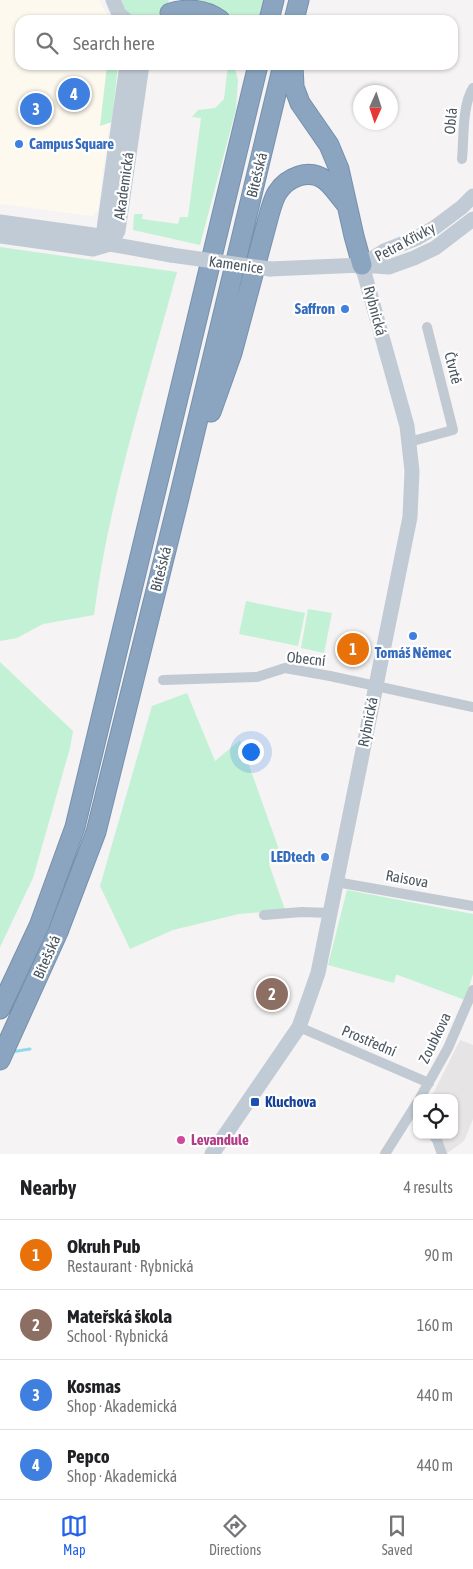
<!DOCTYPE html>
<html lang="en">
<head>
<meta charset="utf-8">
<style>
  :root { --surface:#fff; --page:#f2f2f2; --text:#202124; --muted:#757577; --line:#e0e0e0; --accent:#2563eb }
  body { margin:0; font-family:"Asap Condensed",sans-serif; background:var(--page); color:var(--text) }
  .controls { position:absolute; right:15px; bottom:15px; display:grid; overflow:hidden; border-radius:10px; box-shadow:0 1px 4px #0004 }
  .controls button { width:45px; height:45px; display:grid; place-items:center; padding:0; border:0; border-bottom:1px solid var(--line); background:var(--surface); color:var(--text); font:25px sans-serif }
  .compass { position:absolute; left:353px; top:85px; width:45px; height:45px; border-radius:50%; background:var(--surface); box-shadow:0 1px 4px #0004; rotate:183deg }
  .you { position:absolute; left:250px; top:751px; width:18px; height:18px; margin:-12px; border:4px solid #fff; border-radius:50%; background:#1a73e8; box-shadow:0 0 0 8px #1a73e833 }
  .badge { display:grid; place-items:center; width:32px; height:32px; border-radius:50%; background:var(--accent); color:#fff; font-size:16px; font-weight:700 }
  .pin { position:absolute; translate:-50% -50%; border:2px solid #fff; box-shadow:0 1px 5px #0006 }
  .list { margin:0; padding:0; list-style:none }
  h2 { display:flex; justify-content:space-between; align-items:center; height:65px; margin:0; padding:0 20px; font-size:21px }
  h2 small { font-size:16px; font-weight:400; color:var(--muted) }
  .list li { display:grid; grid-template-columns:32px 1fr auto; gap:15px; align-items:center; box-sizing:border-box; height:70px; padding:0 20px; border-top:1px solid var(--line) }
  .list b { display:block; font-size:19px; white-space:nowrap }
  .list p { margin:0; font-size:16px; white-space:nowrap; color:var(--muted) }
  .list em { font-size:16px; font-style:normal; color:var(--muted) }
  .icon { flex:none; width:28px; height:28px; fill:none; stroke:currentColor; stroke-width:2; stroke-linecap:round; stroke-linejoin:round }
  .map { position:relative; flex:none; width:473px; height:1154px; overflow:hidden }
  .search { position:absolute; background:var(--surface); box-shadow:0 1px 4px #0004; left:15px; right:15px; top:15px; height:55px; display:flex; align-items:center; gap:12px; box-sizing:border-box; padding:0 18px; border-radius:15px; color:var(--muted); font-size:19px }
  .sheet { height:345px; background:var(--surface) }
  nav { display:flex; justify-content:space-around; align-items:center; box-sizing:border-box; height:70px; border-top:1px solid var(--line); background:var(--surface); font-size:14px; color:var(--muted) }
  nav a { display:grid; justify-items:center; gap:2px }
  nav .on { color:var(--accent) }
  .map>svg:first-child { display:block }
  .commercial { fill:#fdf9ef }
  .education { fill:#e6e4e5 }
  .green { fill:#c3f1d5 }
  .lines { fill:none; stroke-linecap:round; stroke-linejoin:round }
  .stream { stroke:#90daee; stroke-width:3 }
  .highway-casing { stroke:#7690ad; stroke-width:21 }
  .street { stroke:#c1cad2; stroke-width:10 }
  .secondary { stroke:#c1cbd6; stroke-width:15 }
  .highway { stroke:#8ba5c1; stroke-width:19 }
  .secondary-bridge { stroke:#c1cbd6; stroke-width:15 }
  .shop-dot { fill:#3f7fe0; stroke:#fff; stroke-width:2 }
  .transit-dot { fill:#1a4fb4; stroke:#fff; stroke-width:2 }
  .hotel-dot { fill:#d1479c; stroke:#fff; stroke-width:2 }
  .labels { text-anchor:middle; stroke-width:4.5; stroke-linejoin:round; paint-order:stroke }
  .street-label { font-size:15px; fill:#4a5661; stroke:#fff }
  .shop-label { font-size:15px; font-weight:bold; fill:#366cbe; stroke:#fff; text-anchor:end }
  .transit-label { font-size:15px; font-weight:bold; fill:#164399; stroke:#fff; text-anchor:start }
  .hotel-label { font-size:15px; font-weight:bold; fill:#b23c85; stroke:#fff; text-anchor:start }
</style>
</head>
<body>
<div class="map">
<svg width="473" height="1154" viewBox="0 0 473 1154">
  <rect width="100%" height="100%" fill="#f5f3f3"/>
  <!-- commercial -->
  <path class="commercial" d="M0 0H101L100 3 111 20H20V65H117L98 210 92 216 0 204Z"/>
  <!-- education -->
  <path class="education" d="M460 1040 473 1045V1119L464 1141 446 1154 440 1139 441 1135H454V1098H429L434 1092Z"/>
  <!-- green -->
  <path class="green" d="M118 0H169C163 16 141 30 127 14 123 10 121 4 118 0Z
    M179 0H266L261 20H228L178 4Z
    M107 65H118L112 122 100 126Z
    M228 65H234L238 80 236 109 200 245 133 230 134 214H143L142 219 178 224 180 217H188L201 118 192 117 198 110 215 108 224 99Z
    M0 247 177 272C146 386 109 498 94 615L43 624 17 638 0 641Z
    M246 601 305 613 298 646 239 634Z
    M308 609 332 613 324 653 301 648Z
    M0 662 73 731 70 748 33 878 0 947Z
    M187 693 215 761 240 740 282 858 269 864 285 910 239 914 173 930 130 949 100 886 152 706Z
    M347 890 473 914V974L465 1000 398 975H396L394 983 328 965Z"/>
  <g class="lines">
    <!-- stream -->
    <path class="stream" d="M11 1052 30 1049"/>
    <!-- highway casing -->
    <g class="highway-casing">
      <path id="highway" d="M170 13C188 8 205 9 220 20
        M269 20 274 0
        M294 20 299 0
        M293 65 294 87 300 103 329 145 339 169 354 236 362 265
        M211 412 232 353 269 215C271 208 273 200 277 193 287 177 309 168 325 180 333 186 339 196 346 204
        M0 1009 39 926 75 827 258 65
        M0 1060 58 932 96 832 178 502 283 65"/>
    </g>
    <!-- street -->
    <path class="street" d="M462 159C464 139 462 105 473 88
      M409 442 453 430 427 327
      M163 680 257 677 285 668 330 676 473 707
      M336 882 473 906
      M264 915 302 912 330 913
      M299 1027 429 1083
      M420 1098 448 1048 473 990
      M433 1135 437 1140 442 1154
      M385 1154 417 1103"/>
    <!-- secondary -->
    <path class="secondary" d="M113 0 119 14 126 20
      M0 222 93 235 110 244 171 255
      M0 236 93 249 110 244
      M110 244 118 231 142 65
      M110 244 104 229 127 65
      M362 265 384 251 417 238 434 228 462 207 473 196
      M270 269 362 265 389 267 414 258 435 248 473 219
      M212 1154 299 1027 318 973 410 517 412 471 407 426 362 265"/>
    <!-- highway -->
    <use href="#highway" class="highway"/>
    <!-- secondary-bridge -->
    <path class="secondary-bridge" d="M171 255 270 269"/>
  </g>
  <!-- markers -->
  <g class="shop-dot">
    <circle cx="19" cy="144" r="5"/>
    <circle cx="345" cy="309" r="5"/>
    <circle cx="413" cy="636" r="5"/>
    <circle cx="325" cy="857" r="5"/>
  </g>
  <rect class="transit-dot" x="250" y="1097" width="10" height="10" rx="2.5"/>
  <circle class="hotel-dot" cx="181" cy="1140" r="5"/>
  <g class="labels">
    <!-- street labels -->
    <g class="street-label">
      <text transform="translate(451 121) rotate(-85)" y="5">Oblá</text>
      <text transform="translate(257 175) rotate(-76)" y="5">Bítešská</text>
      <text transform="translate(124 186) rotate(-82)" y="5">Akademická</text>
      <text transform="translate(405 242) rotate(-28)" y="5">Petra Křivky</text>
      <text transform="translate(236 265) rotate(8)" y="5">Kamenice</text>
      <text transform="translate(375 311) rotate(75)" y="5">Rybnická</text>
      <text transform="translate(453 368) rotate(76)" y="5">Čtvrtě</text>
      <text transform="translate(161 569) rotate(-76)" y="5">Bítešská</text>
      <text transform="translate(306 659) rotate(6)" y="5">Obecní</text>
      <text transform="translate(368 722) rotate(-79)" y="5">Rybnická</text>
      <text transform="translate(407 879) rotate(10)" y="5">Raisova</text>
      <text transform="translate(47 957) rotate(-66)" y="5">Bítešská</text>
      <text transform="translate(435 1038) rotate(-64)" y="5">Zoubkova</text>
      <text transform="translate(369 1041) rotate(23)" y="5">Prostřední</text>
    </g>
    <!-- shop labels -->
    <g class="shop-label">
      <text x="29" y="149" text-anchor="start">Campus Square</text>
      <text x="335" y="314">Saffron</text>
      <text x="413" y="658" text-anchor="middle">Tomáš Němec</text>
      <text x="315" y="862">LEDtech</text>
    </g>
    <!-- transit labels -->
    <g class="transit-label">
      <text x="265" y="1107">Kluchova</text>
    </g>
    <!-- hotel labels -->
    <g class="hotel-label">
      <text x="191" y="1145">Levandule</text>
    </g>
  </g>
</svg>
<div class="controls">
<button><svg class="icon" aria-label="locate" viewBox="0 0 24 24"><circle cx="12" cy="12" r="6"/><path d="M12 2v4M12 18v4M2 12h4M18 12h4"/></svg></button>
</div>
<svg class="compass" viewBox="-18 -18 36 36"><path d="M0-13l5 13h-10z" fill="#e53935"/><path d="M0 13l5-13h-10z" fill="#757577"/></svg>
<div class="you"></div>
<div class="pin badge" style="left:353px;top:649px;background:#e8710a">1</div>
<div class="pin badge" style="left:272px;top:994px;background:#8d6e63">2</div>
<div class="pin badge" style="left:36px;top:109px;background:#3f7fe0">3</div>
<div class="pin badge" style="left:74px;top:94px;background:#3f7fe0">4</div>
<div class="search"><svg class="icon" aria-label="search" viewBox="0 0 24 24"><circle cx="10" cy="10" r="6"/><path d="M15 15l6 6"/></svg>Search here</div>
</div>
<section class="sheet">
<h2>Nearby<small>4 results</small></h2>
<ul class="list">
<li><span class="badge" style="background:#e8710a">1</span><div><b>Okruh Pub</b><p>Restaurant · Rybnická</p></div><em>90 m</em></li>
<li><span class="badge" style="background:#8d6e63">2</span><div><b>Mateřská škola</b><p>School · Rybnická</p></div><em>160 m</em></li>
<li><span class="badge" style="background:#3f7fe0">3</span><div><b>Kosmas</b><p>Shop · Akademická</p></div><em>440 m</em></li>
<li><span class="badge" style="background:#3f7fe0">4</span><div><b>Pepco</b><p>Shop · Akademická</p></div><em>440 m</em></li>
</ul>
</section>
<nav>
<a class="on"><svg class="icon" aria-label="map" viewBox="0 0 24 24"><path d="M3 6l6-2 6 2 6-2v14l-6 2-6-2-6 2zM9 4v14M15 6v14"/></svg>Map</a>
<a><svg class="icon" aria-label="directions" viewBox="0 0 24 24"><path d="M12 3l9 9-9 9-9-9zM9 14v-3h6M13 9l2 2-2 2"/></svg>Directions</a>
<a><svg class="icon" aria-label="saved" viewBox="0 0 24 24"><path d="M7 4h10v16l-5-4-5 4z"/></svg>Saved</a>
</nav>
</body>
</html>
